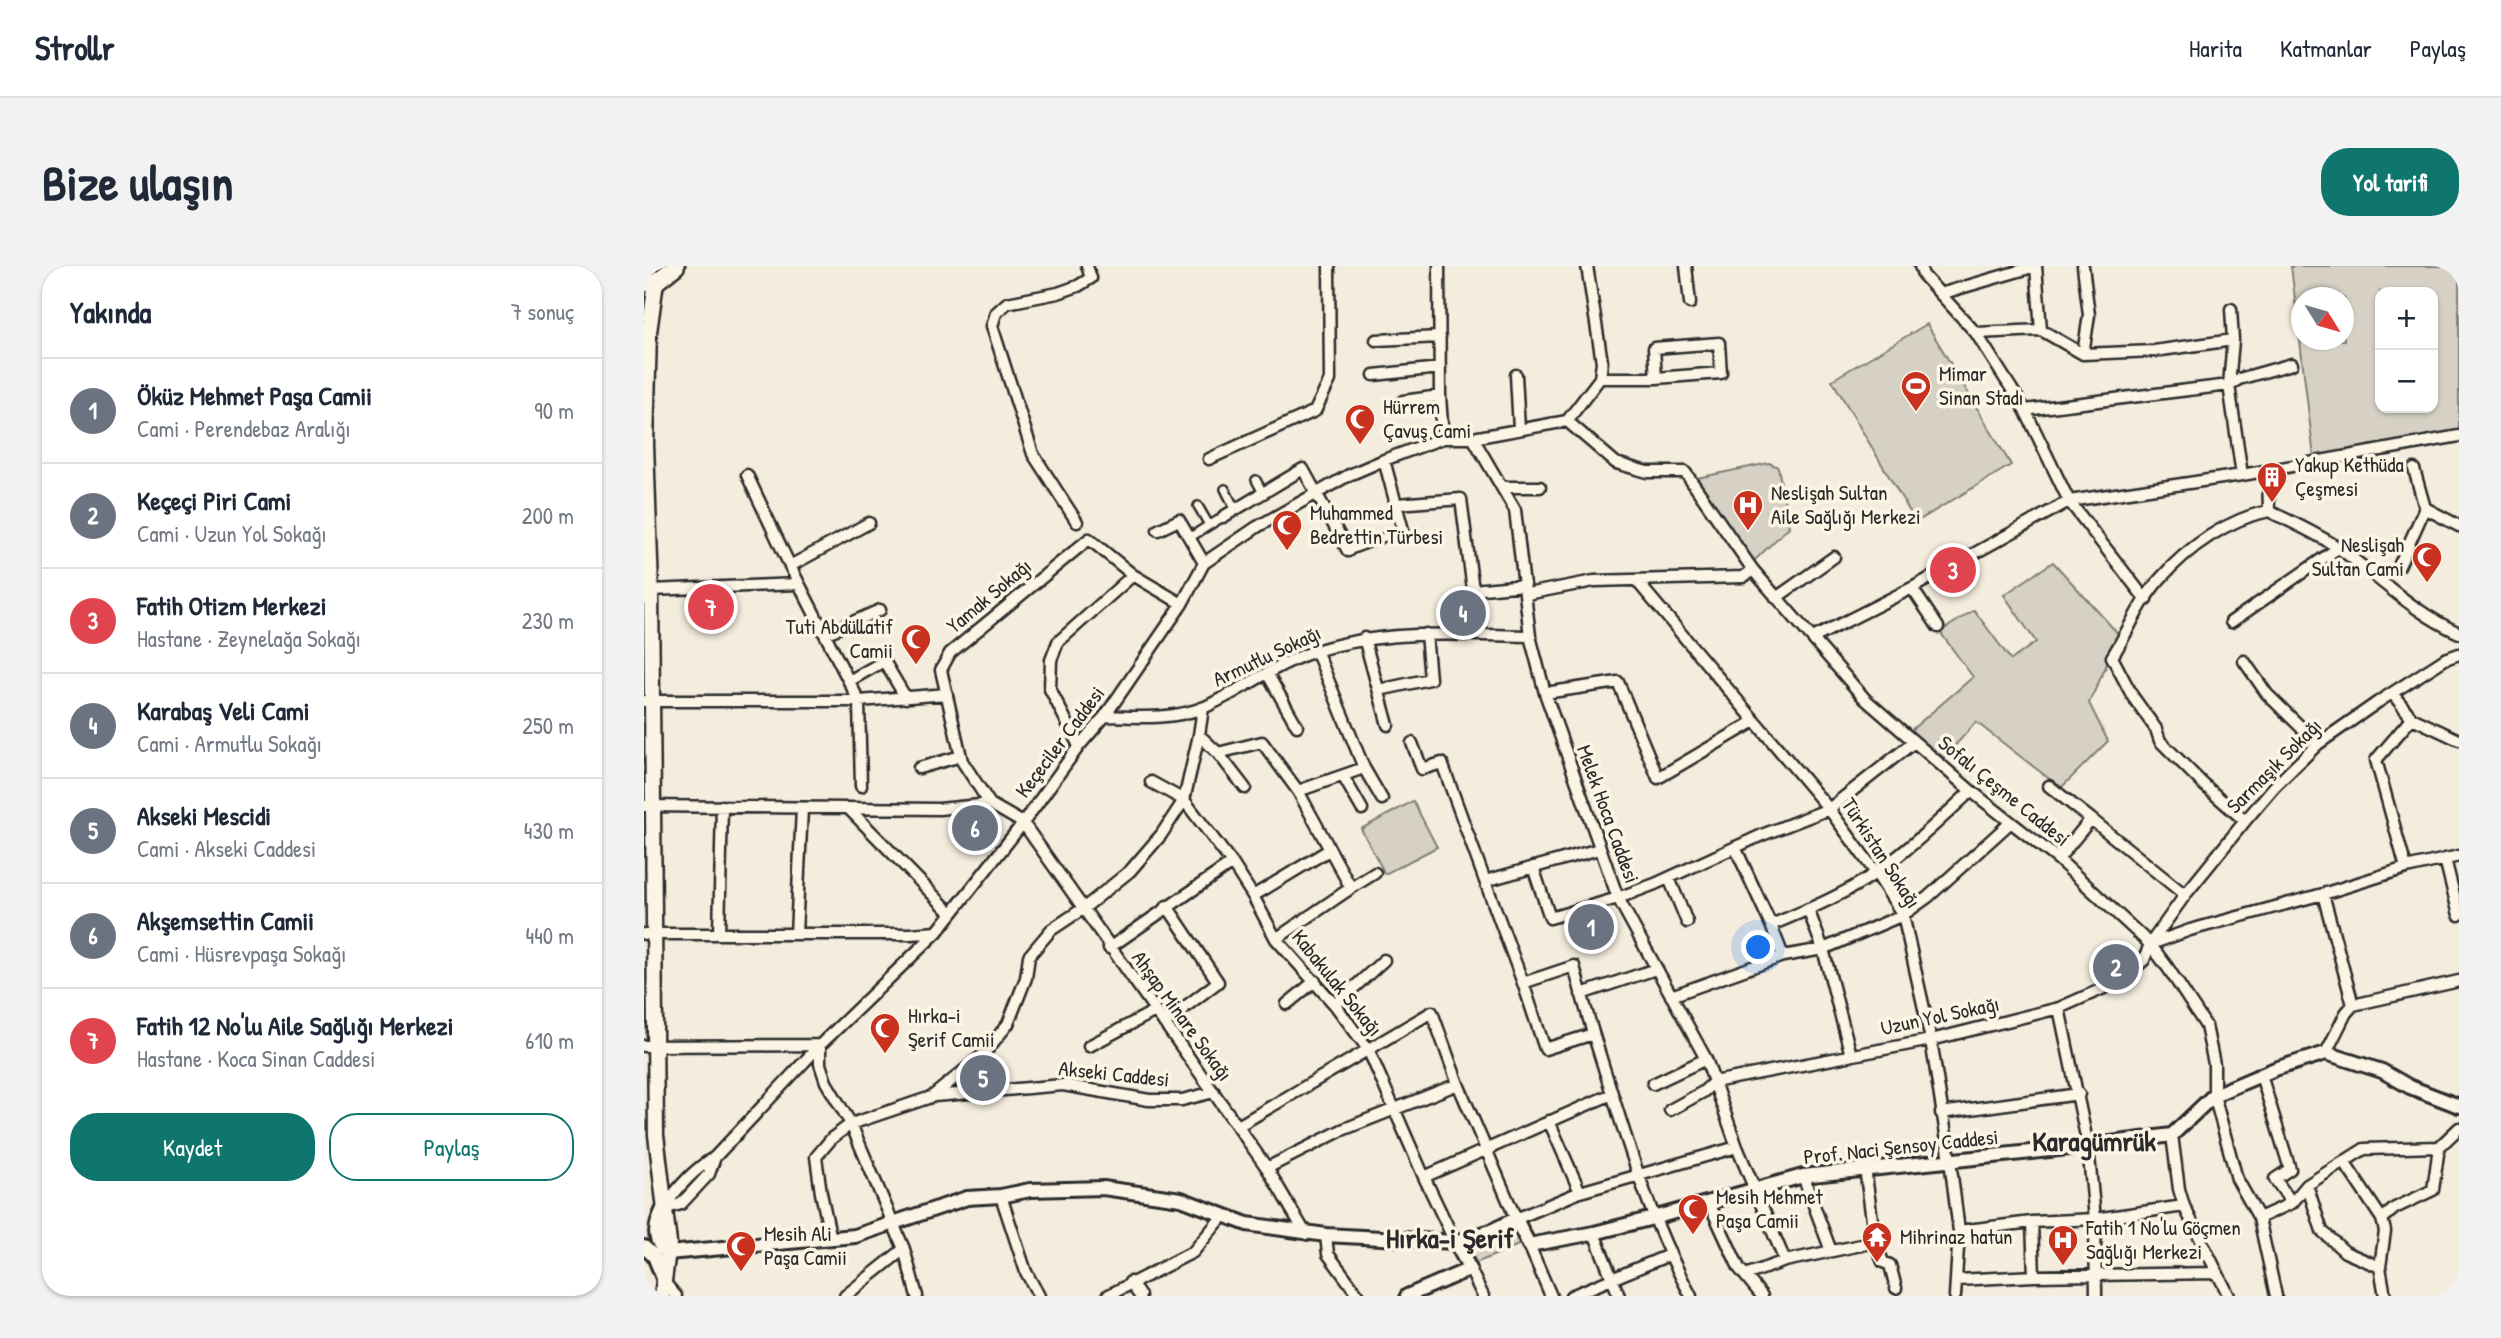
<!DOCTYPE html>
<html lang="tr">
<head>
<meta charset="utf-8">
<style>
  :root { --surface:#fff; --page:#f2f2f3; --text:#1f2937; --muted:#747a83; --line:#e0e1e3; --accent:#0f766e }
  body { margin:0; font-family:"Patrick Hand",sans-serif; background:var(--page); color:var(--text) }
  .controls { position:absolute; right:21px; top:21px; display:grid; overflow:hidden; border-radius:14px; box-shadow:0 2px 5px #0004 }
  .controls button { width:63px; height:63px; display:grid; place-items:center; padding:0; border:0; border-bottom:2px solid var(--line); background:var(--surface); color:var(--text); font:35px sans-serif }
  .compass { position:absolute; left:1647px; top:21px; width:63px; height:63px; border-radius:50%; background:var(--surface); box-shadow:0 2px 5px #0004; rotate:127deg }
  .you { position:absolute; left:1115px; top:682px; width:24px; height:24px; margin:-18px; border:5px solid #fff; border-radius:50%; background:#1a73e8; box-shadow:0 0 0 10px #1a73e833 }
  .badge { display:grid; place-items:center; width:46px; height:46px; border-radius:50%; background:var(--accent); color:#fff; font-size:23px; font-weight:700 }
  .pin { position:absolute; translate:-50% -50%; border:4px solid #fff; box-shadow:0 2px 7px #0006 }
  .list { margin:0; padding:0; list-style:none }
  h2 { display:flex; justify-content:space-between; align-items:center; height:91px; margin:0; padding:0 28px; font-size:30px }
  h2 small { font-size:23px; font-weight:400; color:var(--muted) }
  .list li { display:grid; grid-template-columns:46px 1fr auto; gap:21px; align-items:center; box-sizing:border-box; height:105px; padding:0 28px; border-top:2px solid var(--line) }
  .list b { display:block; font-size:26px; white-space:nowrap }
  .list p { margin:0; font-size:23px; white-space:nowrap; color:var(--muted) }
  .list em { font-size:23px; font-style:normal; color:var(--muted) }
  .actions { display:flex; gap:14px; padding:21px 28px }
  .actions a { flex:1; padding:16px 0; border:2px solid var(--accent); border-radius:28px; text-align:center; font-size:24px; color:var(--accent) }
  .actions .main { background:var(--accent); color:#fff }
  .map { position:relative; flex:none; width:1815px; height:1030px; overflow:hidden; border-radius:28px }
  header { display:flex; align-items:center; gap:42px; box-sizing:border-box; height:98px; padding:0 35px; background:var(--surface); border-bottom:2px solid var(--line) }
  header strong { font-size:33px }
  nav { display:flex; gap:38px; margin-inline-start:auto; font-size:24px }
  .intro { display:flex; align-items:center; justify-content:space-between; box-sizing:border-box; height:168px; padding:0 42px }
  h1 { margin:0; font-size:49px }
  .button { padding:18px 32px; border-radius:28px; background:var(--accent); color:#fff; font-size:24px; font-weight:700 }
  main { display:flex; gap:42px; padding:0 42px }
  aside { flex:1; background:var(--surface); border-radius:28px; box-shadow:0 2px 5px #0004 }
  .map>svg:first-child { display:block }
  .green { fill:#d6d1c4; stroke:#807e78; stroke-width:2; fill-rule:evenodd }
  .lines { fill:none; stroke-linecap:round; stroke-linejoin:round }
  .pedestrian-casing { stroke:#2b2b2b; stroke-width:12 }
  .minor-casing { stroke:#2b2b2b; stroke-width:15 }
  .tertiary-casing { stroke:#2b2b2b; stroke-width:18 }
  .secondary-casing { stroke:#2b2b2b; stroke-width:19 }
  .primary-casing { stroke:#2b2b2b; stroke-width:21 }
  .pedestrian { stroke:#fcf5e5; stroke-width:7 }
  .minor { stroke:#fcf5e5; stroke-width:10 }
  .tertiary { stroke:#fcf5e5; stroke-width:12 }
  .secondary { stroke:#fcf5e5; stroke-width:14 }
  .primary { stroke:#fcf5e5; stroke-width:16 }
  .labels { text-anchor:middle; stroke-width:7; stroke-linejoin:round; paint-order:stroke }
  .poi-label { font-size:21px; fill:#2b2b2b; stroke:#fcf5e5; text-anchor:start }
  .street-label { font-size:21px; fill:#2b2b2b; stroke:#fcf5e5 }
  .district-label { font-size:28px; font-weight:bold; fill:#2b2b2b; stroke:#fcf5e5 }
</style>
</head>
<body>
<header>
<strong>Strollr</strong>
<nav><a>Harita</a><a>Katmanlar</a><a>Paylaş</a></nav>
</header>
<div class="intro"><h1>Bize ulaşın</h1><a class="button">Yol tarifi</a></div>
<main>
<aside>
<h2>Yakında<small>7 sonuç</small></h2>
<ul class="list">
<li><span class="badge" style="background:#6b7280">1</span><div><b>Öküz Mehmet Paşa Camii</b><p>Cami · Perendebaz Aralığı</p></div><em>90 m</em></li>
<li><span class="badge" style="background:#6b7280">2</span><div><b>Keçeçi Piri Cami</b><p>Cami · Uzun Yol Sokağı</p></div><em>200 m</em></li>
<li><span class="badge" style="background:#e0444e">3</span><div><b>Fatih Otizm Merkezi</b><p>Hastane · Zeynelağa Sokağı</p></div><em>230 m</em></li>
<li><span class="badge" style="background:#6b7280">4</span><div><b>Karabaş Veli Cami</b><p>Cami · Armutlu Sokağı</p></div><em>250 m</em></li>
<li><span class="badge" style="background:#6b7280">5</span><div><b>Akseki Mescidi</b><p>Cami · Akseki Caddesi</p></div><em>430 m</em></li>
<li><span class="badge" style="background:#6b7280">6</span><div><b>Akşemsettin Camii</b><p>Cami · Hüsrevpaşa Sokağı</p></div><em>440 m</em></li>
<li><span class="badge" style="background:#e0444e">7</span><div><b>Fatih 12 No'lu Aile Sağlığı Merkezi</b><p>Hastane · Koca Sinan Caddesi</p></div><em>610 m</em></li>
</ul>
<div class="actions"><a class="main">Kaydet</a><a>Paylaş</a></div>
</aside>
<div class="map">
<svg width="1815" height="1030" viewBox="0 0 1815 1030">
  <rect width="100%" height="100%" fill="#f4edde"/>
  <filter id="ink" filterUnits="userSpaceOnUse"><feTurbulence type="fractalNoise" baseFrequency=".0143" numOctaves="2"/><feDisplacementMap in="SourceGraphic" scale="14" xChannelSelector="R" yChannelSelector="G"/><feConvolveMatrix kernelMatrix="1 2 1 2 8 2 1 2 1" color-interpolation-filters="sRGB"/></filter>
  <g filter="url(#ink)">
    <!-- green -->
    <path class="green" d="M1647 0H1815V176L1671 200ZM1736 26H1789V142H1736ZM1658 32H1700V74H1658Z
      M1283 58 1367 199 1272 256 1188 114Z
      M1125 197 1134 201 1145 261 1110 295 1053 212Z
      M1409 296 1476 370 1445 437 1464 475 1417 522 1332 456 1300 492 1266 465 1329 411 1296 366 1330 344 1367 394 1392 376 1360 329Z
      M769 535 793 581 741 608 717 563Z
      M868 959 877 978 832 997 824 978Z"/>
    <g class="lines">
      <!-- pedestrian casing -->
      <g class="pedestrian-casing">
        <path id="pedestrian" d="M612 214 619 227
          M581 223 591 243
          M554 240 565 259 545 272 579 251
          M704 285 759 264"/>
      </g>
      <!-- minor casing -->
      <g class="minor-casing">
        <path id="minor" d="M795 0 796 130 799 172
          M1042 0 1046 37
          M1276 0 1279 9 1332 67 1381 144 1425 235 1502 334
          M1439 0 1445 49 1439 88
          M1296 28 1392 0 1397 64
          M1587 43 1589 74 1585 119 1598 209
          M1332 67 1397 64 1439 88 1510 85 1589 74
          M732 74 796 71
          M730 109 796 102
          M872 109 875 163
          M956 112H1012L1077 107 1075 77 1010 82 1012 112
          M759 135 796 130
          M1381 144 1585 119 1595 113 1648 98
          M923 155 972 197 1003 206H1041L1109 304 1221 433 1327 525 1414 593 1506 678 1524 702 1562 760 1570 798V829L1593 913 1615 952 1632 1030
          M923 155 956 112 958 96 943 0
          M829 172 871 244 886 370 901 427 974 632 1062 793 1093 881 1141 995
          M565 193 671 145 686 114 685 0
          M740 194 759 264
          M1624 204 1625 245
          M103 209 146 300 215 435 217 520
          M858 221H896
          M753 238 817 233 829 324 881 319
          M1781 242 1815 260
          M579 251 659 203 704 285
          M433 256 389 188 348 60 352 47 363 37 414 27 434 20 447 12 443 0
          M514 264 535 254 560 297
          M146 300 225 257
          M1755 300 1781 242 1770 203
          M992 314 1185 543 1232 607 1259 649 1287 774 1306 894 1315 965 1311 1030
          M1268 322 1294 361
          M7 324 154 318
          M883 328 950 315 1099 311 1109 304
          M1132 332 1190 291
          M538 338 489 309 445 273 306 387 297 404 318 495 346 538 379 557 623 902 662 968
          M1587 356 1694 282
          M181 368 236 344
          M720 372 744 459
          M1169 372 1268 322 1425 235 1598 209 1815 170
          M1600 395 1623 428 1674 478
          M623 407 653 460
          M205 415 240 395 262 432
          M735 424 786 413 782 368
          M901 427 974 416 1014 512 1111 455
          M1748 427 1768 452 1815 474
          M0 435H215L303 428
          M461 450C494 451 529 454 561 441 599 424 634 396 675 384 743 363 816 369 886 370
          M555 469 574 487 618 476 654 525 707 622 632 673
          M768 477 778 503 798 497 841 615
          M435 480 406 423 407 394 414 376 489 309
          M574 487 601 522
          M275 502 317 490
          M720 502 738 533
          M699 510 718 543
          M507 516 540 534 588 597 609 630 632 673 691 739 724 783 780 911 811 976
          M1405 520 1447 553
          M654 525 720 502 672 384
          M0 540 295 543 346 538
          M206 544 307 647
          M1601 555 1559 518 1516 475 1512 463 1489 431 1468 391C1484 366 1496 335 1516 313 1544 281 1584 253 1625 245 1649 257 1674 268 1696 283 1736 312 1770 347 1815 367
          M1091 581 1127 659 1139 690
          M1414 593 1447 553 1541 629
          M1801 593 1815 649
          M889 601 906 652 974 632 1011 618 1118 569 1185 543 1270 476
          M1762 602 1732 494 1768 452
          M1025 612 1043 656
          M707 622 731 607
          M1679 628 1709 739
          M609 630 685 584
          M1164 643 1179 683 1207 789
          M1127 659C1163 644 1202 628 1233 606 1267 582 1297 553 1327 525
          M0 668H266L293 666
          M75 668 78 540
          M152 668 158 542
          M1507 678 1546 664 1679 628 1762 602 1815 590
          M465 682 588 597
          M879 717 930 700C942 747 957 793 972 840 993 907 1013 967 1047 1030
          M937 728 1012 703
          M1027 730 1139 690 1179 683 1259 649 1284 631 1367 556
          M643 738 671 715
          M691 739 740 694
          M1415 742 1444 880 1451 953 1452 1030
          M520 757 574 716 523 640
          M949 768 901 783 879 717 841 615 955 583
          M0 780 176 779V798L182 816 207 858 260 983 273 1030
          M445 780 511 745
          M1682 787 1702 747 1709 739 1815 715
          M1617 809 1646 903 1631 913 1648 937
          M1009 818 1062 793
          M290 829 338 790 364 758 382 712 385 690 407 664 440 642 486 605 517 569 540 534 555 469 559 442
          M1026 844 1059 826 1070 816 1287 774 1415 742 1476 715 1500 694 1506 678 1541 629 1601 555 1630 521 1674 478 1734 436 1801 393 1815 388
          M1297 847 1435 828
          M905 855 936 926
          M594 860 788 746 814 818 872 953 936 926 1093 881
          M1528 869 1535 923 1540 940 1585 1030
          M1700 896 1738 953
          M623 902 698 864 814 818
          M1221 902 1231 976 1239 996 1246 999 1252 1022
          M1159 910 1187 985
          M780 911 968 828
          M1663 919 1678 965 1701 986 1736 1001
          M357 930 382 1006 395 1030
          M1065 937 1095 1002 1118 1030
          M20 942C33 922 50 903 71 891L176 779 293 666 379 557 435 480 461 450 538 338 560 297 613 261 705 209 740 194 799 172H829L923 155
          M19 943 37 938 65 908 71 891
          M1615 952 1648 937 1663 919 1720 883 1795 881
          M1388 956 1390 1010
          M1315 965 1388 956 1451 953 1540 940
          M950 967 975 1030
          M682 969 684 988 715 1030
          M187 973 177 927 172 891 188 872 207 858 290 830 419 819 505 834H538L570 826
          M885 979 907 1030
          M826 1003 839 1030
          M1101 1009 1141 995 1231 976
          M1313 1014 1390 1010 1572 1007
          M20 1016 32 1030
          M486 1016 496 1030
          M201 1030 260 983
          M463 1030 549 986 579 950
          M927 1030 1025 989
          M1741 1030 1736 1001 1741 965 1738 953 1751 942 1789 924 1795 881 1815 862"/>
      </g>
      <!-- tertiary casing -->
      <g class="tertiary-casing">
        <path id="tertiary" d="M19 943C11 959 7 975 24 987L211 970 323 932 357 930 386 924 459 922 537 933 603 958 682 969 811 976 847 965 872 953 885 979 950 967 1009 952 1159 910 1444 880 1528 869 1570 829 1631 803 1682 787 1738 805 1766 821 1815 840
          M0 981 10 990 19 1012
          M763 1030 826 1003 811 976"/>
      </g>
      <!-- secondary casing -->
      <g class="secondary-casing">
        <path id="secondary" d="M12 16 5 66 2 178 7 324 12 869 25 977 18 1030"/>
      </g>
      <!-- primary casing -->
      <g class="primary-casing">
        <path id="primary" d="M0 17 12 16 32 0"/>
      </g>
      <!-- pedestrian -->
      <use href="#pedestrian" class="pedestrian"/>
      <!-- minor -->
      <use href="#minor" class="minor"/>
      <!-- tertiary -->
      <use href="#tertiary" class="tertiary"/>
      <!-- secondary -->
      <use href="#secondary" class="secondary"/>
      <!-- primary -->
      <use href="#primary" class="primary"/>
    </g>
  </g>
  <!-- icons -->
  <defs>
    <g id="stadium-pin" transform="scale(1.575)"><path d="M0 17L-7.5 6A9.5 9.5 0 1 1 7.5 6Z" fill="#c8321e" stroke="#fcf5e5"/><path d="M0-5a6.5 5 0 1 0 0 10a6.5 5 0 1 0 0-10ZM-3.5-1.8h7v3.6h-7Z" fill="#fff"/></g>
    <g id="mosque-pin" transform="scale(1.575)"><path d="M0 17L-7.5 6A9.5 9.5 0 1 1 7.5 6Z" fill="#c8321e" stroke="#fcf5e5"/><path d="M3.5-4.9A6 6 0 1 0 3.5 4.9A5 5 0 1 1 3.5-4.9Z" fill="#fff"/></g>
    <g id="building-pin" transform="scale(1.575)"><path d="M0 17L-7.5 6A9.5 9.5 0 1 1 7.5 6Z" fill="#c8321e" stroke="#fcf5e5"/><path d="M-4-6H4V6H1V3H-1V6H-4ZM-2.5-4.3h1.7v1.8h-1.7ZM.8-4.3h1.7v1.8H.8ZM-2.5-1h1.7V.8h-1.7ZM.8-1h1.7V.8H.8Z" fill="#fff"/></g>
    <g id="hospital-pin" transform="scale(1.575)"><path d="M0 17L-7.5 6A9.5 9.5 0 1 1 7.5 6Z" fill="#c8321e" stroke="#fcf5e5"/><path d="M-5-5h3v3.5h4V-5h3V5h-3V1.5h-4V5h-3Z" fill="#fff"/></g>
    <g id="temple-pin" transform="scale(1.575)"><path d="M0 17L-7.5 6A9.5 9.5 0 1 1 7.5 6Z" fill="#c8321e" stroke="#fcf5e5"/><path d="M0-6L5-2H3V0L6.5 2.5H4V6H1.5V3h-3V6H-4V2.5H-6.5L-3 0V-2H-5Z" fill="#fff"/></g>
  </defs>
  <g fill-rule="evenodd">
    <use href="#stadium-pin" x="1272" y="120"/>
    <use href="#mosque-pin" x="716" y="153"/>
    <use href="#building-pin" x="1628" y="211"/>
    <use href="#hospital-pin" x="1104" y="239"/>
    <use href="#mosque-pin" x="643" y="259"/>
    <use href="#mosque-pin" x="1783" y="291"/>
    <use href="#mosque-pin" x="272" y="373"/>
    <use href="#mosque-pin" x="241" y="762"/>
    <use href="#mosque-pin" x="1049" y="943"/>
    <use href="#temple-pin" x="1233" y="971"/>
    <use href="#hospital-pin" x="1419" y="974"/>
    <use href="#mosque-pin" x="97" y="980"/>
  </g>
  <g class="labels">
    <!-- poi labels -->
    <g class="poi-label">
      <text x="1295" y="115">Mimar<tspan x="1295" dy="24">Sinan Stadı</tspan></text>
      <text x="739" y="148">Hürrem<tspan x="739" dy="24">Çavuş Cami</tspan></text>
      <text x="1651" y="206">Yakup Kethüda<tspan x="1651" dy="24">Çeşmesi</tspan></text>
      <text x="1127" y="234">Neslişah Sultan<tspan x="1127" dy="24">Aile Sağlığı Merkezi</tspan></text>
      <text x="666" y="254">Muhammed<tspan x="666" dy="24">Bedrettin Türbesi</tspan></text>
      <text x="1760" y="286" text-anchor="end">Neslişah<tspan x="1760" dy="24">Sultan Cami</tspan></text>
      <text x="249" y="368" text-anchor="end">Tuti Abdüllatif<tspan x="249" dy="24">Camii</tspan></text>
      <text x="264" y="757">Hırka-i<tspan x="264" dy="24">Şerif Camii</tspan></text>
      <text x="1072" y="938">Mesih Mehmet<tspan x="1072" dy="24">Paşa Camii</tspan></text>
      <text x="1442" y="969">Fatih 1 No'lu Göçmen<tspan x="1442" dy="24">Sağlığı Merkezi</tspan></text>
      <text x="120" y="975">Mesih Ali<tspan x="120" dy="24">Paşa Camii</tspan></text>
      <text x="1256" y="978">Mihrinaz hatun</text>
    </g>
    <!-- street labels -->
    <g class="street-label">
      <text transform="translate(345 330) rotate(-40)" y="7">Yamak Sokağı</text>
      <text transform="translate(623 390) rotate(-25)" y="7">Armutlu Sokağı</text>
      <text transform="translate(416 476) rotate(-53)" y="7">Keçeciler Caddesi</text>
      <text transform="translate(1630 500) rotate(-45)" y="7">Sarmaşık Sokağı</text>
      <text transform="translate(1360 525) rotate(39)" y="7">Sofalı Çeşme Caddesi</text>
      <text transform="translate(964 548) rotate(70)" y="7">Melek Hoca Caddesi</text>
      <text transform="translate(1237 587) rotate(57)" y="7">Türkistan Sokağı</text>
      <text transform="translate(693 717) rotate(51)" y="7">Kabakulak Sokağı</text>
      <text transform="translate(538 750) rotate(54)" y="7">Ahşap Minare Sokağı</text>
      <text transform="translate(1296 750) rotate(-12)" y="7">Uzun Yol Sokağı</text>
      <text transform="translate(470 808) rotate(6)" y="7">Akseki Caddesi</text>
      <text transform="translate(1257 881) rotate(-6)" y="7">Prof. Naci Şensoy Caddesi</text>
    </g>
    <!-- district labels -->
    <g class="district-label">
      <text x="1450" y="885">Karagümrük</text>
      <text x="806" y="982">Hırka-i Şerif</text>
    </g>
  </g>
</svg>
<div class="controls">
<button>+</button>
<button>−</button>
</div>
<svg class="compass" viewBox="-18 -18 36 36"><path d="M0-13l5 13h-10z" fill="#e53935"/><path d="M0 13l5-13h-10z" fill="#747a83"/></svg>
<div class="you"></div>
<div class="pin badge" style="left:947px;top:661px;background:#6b7280">1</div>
<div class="pin badge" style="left:1472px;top:701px;background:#6b7280">2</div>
<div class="pin badge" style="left:1309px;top:304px;background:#e0444e">3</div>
<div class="pin badge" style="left:819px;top:347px;background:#6b7280">4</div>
<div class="pin badge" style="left:339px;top:812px;background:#6b7280">5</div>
<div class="pin badge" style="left:331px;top:562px;background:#6b7280">6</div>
<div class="pin badge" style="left:67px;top:341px;background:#e0444e">7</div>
</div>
</main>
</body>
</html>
